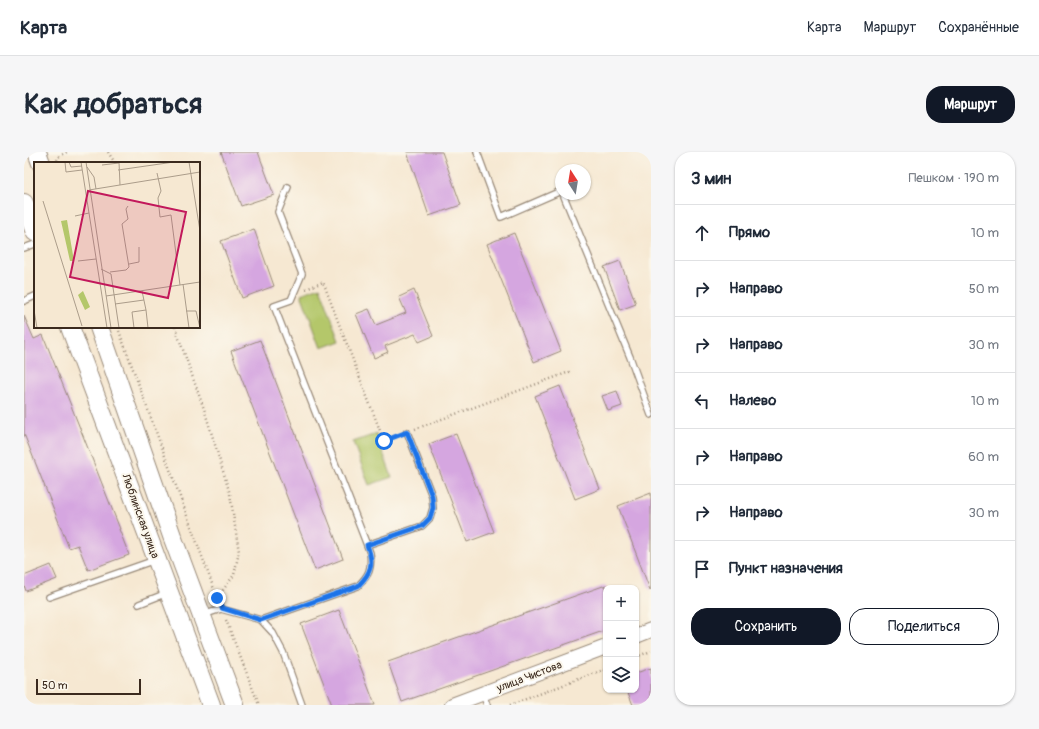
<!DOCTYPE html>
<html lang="ru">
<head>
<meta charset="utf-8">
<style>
  :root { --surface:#fff; --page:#f6f6f7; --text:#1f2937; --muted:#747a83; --line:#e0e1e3; --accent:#111827 }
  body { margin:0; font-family:Pangolin,sans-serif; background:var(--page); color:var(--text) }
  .controls { position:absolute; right:12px; bottom:12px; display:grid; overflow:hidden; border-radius:8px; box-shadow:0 1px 3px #0004 }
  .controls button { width:36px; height:36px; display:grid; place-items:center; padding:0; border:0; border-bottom:1px solid var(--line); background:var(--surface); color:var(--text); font:20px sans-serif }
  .compass { position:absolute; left:531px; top:12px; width:36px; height:36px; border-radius:50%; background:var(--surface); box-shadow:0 1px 3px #0004; rotate:348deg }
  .scale { position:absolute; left:12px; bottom:10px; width:105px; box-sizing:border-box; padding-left:4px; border:2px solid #3b2a1e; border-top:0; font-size:11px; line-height:14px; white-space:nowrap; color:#3b2a1e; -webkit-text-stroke:3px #fbf7ec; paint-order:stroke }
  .stop { position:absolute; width:12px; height:12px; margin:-9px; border:3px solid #1a73e8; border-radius:50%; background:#fff }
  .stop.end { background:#1a73e8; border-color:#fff; box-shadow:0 1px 4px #0008 }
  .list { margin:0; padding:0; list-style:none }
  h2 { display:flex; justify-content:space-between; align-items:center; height:52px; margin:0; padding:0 16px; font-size:17px }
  h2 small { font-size:13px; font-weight:400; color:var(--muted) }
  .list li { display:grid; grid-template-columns:26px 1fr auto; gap:12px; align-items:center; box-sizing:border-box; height:56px; padding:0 16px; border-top:1px solid var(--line) }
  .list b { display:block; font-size:15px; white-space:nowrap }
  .list em { font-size:13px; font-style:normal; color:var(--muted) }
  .actions { display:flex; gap:8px; padding:12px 16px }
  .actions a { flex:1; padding:9px 0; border:1px solid var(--accent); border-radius:16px; text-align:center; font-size:14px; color:var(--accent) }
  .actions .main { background:var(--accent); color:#fff }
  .icon { flex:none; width:22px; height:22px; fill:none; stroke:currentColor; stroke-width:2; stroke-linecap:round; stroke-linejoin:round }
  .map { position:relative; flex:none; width:627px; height:553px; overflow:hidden; border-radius:16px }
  header { display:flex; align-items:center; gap:24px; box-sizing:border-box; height:56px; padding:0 20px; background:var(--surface); border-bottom:1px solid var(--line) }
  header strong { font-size:19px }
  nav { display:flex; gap:22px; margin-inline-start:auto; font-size:14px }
  .intro { display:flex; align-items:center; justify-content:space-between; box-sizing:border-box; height:96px; padding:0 24px }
  h1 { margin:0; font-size:28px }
  .button { padding:10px 18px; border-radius:16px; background:var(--accent); color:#fff; font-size:14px; font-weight:700 }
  main { display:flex; gap:24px; padding:0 24px }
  aside { flex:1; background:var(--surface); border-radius:16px; box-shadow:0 1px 3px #0004 }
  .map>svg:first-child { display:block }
  .green { fill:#b4c76a; stroke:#787844 }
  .building { fill:#d5a6e0 }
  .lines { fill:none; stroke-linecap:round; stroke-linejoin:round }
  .service-casing { stroke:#988978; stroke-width:8 }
  .tertiary-casing { stroke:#988978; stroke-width:16 }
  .primary-casing { stroke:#988978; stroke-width:20 }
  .path { stroke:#988978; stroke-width:2.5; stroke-dasharray:1 3; stroke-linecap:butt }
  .service { stroke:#fff; stroke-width:5.5 }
  .tertiary { stroke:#fff; stroke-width:14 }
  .primary { stroke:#fff; stroke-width:18 }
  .route { stroke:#1a73e8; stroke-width:5 }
  .labels { text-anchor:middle; stroke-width:4; stroke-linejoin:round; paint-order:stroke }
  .street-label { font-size:11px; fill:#3b2a1e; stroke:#fbf7ec }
  .inset-road { fill:none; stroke:#ab9c8a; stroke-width:1 }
  .view { fill:#c2185b; fill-opacity:0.15; stroke:#c2185b; stroke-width:2 }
  .inset-edge { fill:none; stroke:#3b2a1e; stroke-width:2 }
</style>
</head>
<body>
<header>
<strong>Карта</strong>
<nav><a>Карта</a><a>Маршрут</a><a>Сохранённые</a></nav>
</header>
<div class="intro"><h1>Как добраться</h1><a class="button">Маршрут</a></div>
<main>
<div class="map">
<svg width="627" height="553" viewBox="0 0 627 553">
  <rect width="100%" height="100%" fill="#fbf7ec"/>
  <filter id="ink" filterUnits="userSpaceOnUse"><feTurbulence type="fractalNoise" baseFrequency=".025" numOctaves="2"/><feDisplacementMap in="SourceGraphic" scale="8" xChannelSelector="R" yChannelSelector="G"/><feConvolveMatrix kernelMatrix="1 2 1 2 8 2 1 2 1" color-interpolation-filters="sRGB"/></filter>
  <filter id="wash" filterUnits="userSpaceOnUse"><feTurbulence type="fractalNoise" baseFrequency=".012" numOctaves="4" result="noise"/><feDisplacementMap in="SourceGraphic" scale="16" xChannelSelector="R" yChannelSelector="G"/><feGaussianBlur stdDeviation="0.9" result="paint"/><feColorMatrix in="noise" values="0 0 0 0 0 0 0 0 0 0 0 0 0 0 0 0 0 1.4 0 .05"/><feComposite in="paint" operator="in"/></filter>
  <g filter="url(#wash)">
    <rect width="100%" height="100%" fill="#f6e8d2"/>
    <!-- green -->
    <path class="green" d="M296 135 316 189 297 196 277 142Z
      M352 282 368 325 345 333 329 290Z"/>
    <g id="blocks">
      <!-- building -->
      <path class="building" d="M197 0H234L250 43 217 54Z
        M383 0H418L437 53 405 64Z
        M230 77 250 134 218 146 197 89Z
        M490 81 537 199 510 210 463 92Z
        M596 109 612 152 596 158 580 115Z
        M390 138 409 184 395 190 391 182 361 194 364 200 350 206 332 162 345 157 352 173 382 161 375 145Z
        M0 164 10 187 19 183 96 377H95L105 403 64 418 54 393 45 396 0 282Z
        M236 188 319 407 291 418 207 199Z
        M536 234 576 337 551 347 511 244Z
        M593 239 598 254 584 259 578 244Z
        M432 282 470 380 443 390 405 292Z
        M627 341V438H626L594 354Z
        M27 413 33 427 2 439 0 433V424Z
        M582 433V478L378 550 364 510Z
        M315 458 351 553H308L277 472Z
        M627 516V553H609L603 538H612V521Z"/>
    </g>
  </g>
  <g filter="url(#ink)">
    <use href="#blocks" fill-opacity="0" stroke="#988978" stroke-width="1"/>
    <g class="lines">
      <!-- service casing -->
      <g class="service-casing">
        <path id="service" d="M453 0 477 65 537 39
          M539 42 606 205 627 263
          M0 96 11 92
          M0 149 11 144
          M343 393 398 374 406 366 409 356 408 344 383 280
          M25 445 131 408
          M115 452 143 441
          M179 463 197 457 237 468 249 481 259 500 278 553
          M237 468 334 434C345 423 348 417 346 401L250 154 267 148 278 122 254 60 264 35
          M459 542 463 553"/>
      </g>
      <!-- tertiary casing -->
      <g class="tertiary-casing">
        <path id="tertiary" d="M612 484 627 478
          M428 553 582 495"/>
      </g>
      <!-- primary casing -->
      <g class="primary-casing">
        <path id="primary" d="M13 0 17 11
          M0 51 11 80
          M46 175 187 553
          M75 175 148 384 211 553"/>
      </g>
      <!-- path -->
      <path class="path" d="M84 0 91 11
        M33 8 34 5 43 0
        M282 137 299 130 360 289 375 283
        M151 175 181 260 206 342 215 400 210 423 193 446
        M95 179 194 448
        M391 277 548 219
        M202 468 235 553
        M612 505 627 499
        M486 553 582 517"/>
      <!-- service -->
      <use href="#service" class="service"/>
      <!-- tertiary -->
      <use href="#tertiary" class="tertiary"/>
      <!-- primary -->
      <use href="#primary" class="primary"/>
    </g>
  </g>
  <g class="lines" filter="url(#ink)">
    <!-- route -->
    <path class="route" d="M193 446 198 456 237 468 334 434C348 420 350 411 343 393L398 374 406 366 409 356 408 344 383 280 360 289"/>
  </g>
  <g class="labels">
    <!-- street labels -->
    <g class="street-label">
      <text transform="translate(117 364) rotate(70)" y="4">Люблинская улица</text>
      <text transform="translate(505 524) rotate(-21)" y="4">улица Чистова</text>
    </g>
  </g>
  <!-- overview -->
  <g transform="translate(10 10)">
    <rect width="166" height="166" fill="#f6e8d2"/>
    <path d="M33 58 40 99H36L27 59ZM49 129 56 145 51 148 44 133Z" fill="#b4c76a"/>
    <path class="inset-road" d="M31 0 32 10 48 8M35 0 37 5 48 4M47 0 73 166M52 0 77 166M85 0 86 23M155 0 166 69M68 3 85 1M53 5 60 15 62 27M84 8 140 0M123 11 127 29 124 36 126 55 137 53 146 123M55 28 166 10M9 39 48 164M41 54 55 51M44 99 62 97M95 102 105 100V85M67 107 77 112 85 166M76 110 92 108 95 105 88 62 94 57 92 47 94 44M149 122 155 166M108 129 112 148M72 134 166 120M81 142 110 138M0 148 3 166M152 149H162L166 166M100 166 98 150 112 148 114 166"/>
    <path class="view" d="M54 29 152 50 134 136 36 115Z"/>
    <rect width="166" height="166" class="inset-edge"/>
  </g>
</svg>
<div class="controls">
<button>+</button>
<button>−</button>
<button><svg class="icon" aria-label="layers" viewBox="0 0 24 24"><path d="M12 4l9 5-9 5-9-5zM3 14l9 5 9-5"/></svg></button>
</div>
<svg class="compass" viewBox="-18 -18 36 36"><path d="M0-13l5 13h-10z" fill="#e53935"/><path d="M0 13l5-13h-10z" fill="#747a83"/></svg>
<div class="scale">50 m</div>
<div class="stop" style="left:360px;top:289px"></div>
<div class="stop end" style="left:193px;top:446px"></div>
</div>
<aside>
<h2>3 мин<small>Пешком · 190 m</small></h2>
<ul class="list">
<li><svg class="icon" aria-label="ahead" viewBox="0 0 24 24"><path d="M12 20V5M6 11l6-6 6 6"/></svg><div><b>Прямо</b></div><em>10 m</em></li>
<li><svg class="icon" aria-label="right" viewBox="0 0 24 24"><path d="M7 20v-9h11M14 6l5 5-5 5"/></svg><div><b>Направо</b></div><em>50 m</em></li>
<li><svg class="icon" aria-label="right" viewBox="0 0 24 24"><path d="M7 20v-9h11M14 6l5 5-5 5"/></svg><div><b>Направо</b></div><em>30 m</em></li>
<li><svg class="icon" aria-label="left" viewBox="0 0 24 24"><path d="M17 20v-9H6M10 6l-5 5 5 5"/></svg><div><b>Налево</b></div><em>10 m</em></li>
<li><svg class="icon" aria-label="right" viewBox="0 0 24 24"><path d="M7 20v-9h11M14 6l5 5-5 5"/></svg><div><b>Направо</b></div><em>60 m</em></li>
<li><svg class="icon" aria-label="right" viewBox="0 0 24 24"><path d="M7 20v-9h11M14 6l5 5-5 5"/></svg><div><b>Направо</b></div><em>30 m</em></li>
<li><svg class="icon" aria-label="arrive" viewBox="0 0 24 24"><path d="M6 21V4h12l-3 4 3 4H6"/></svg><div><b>Пункт назначения</b></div></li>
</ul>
<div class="actions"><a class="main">Сохранить</a><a>Поделиться</a></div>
</aside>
</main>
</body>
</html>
